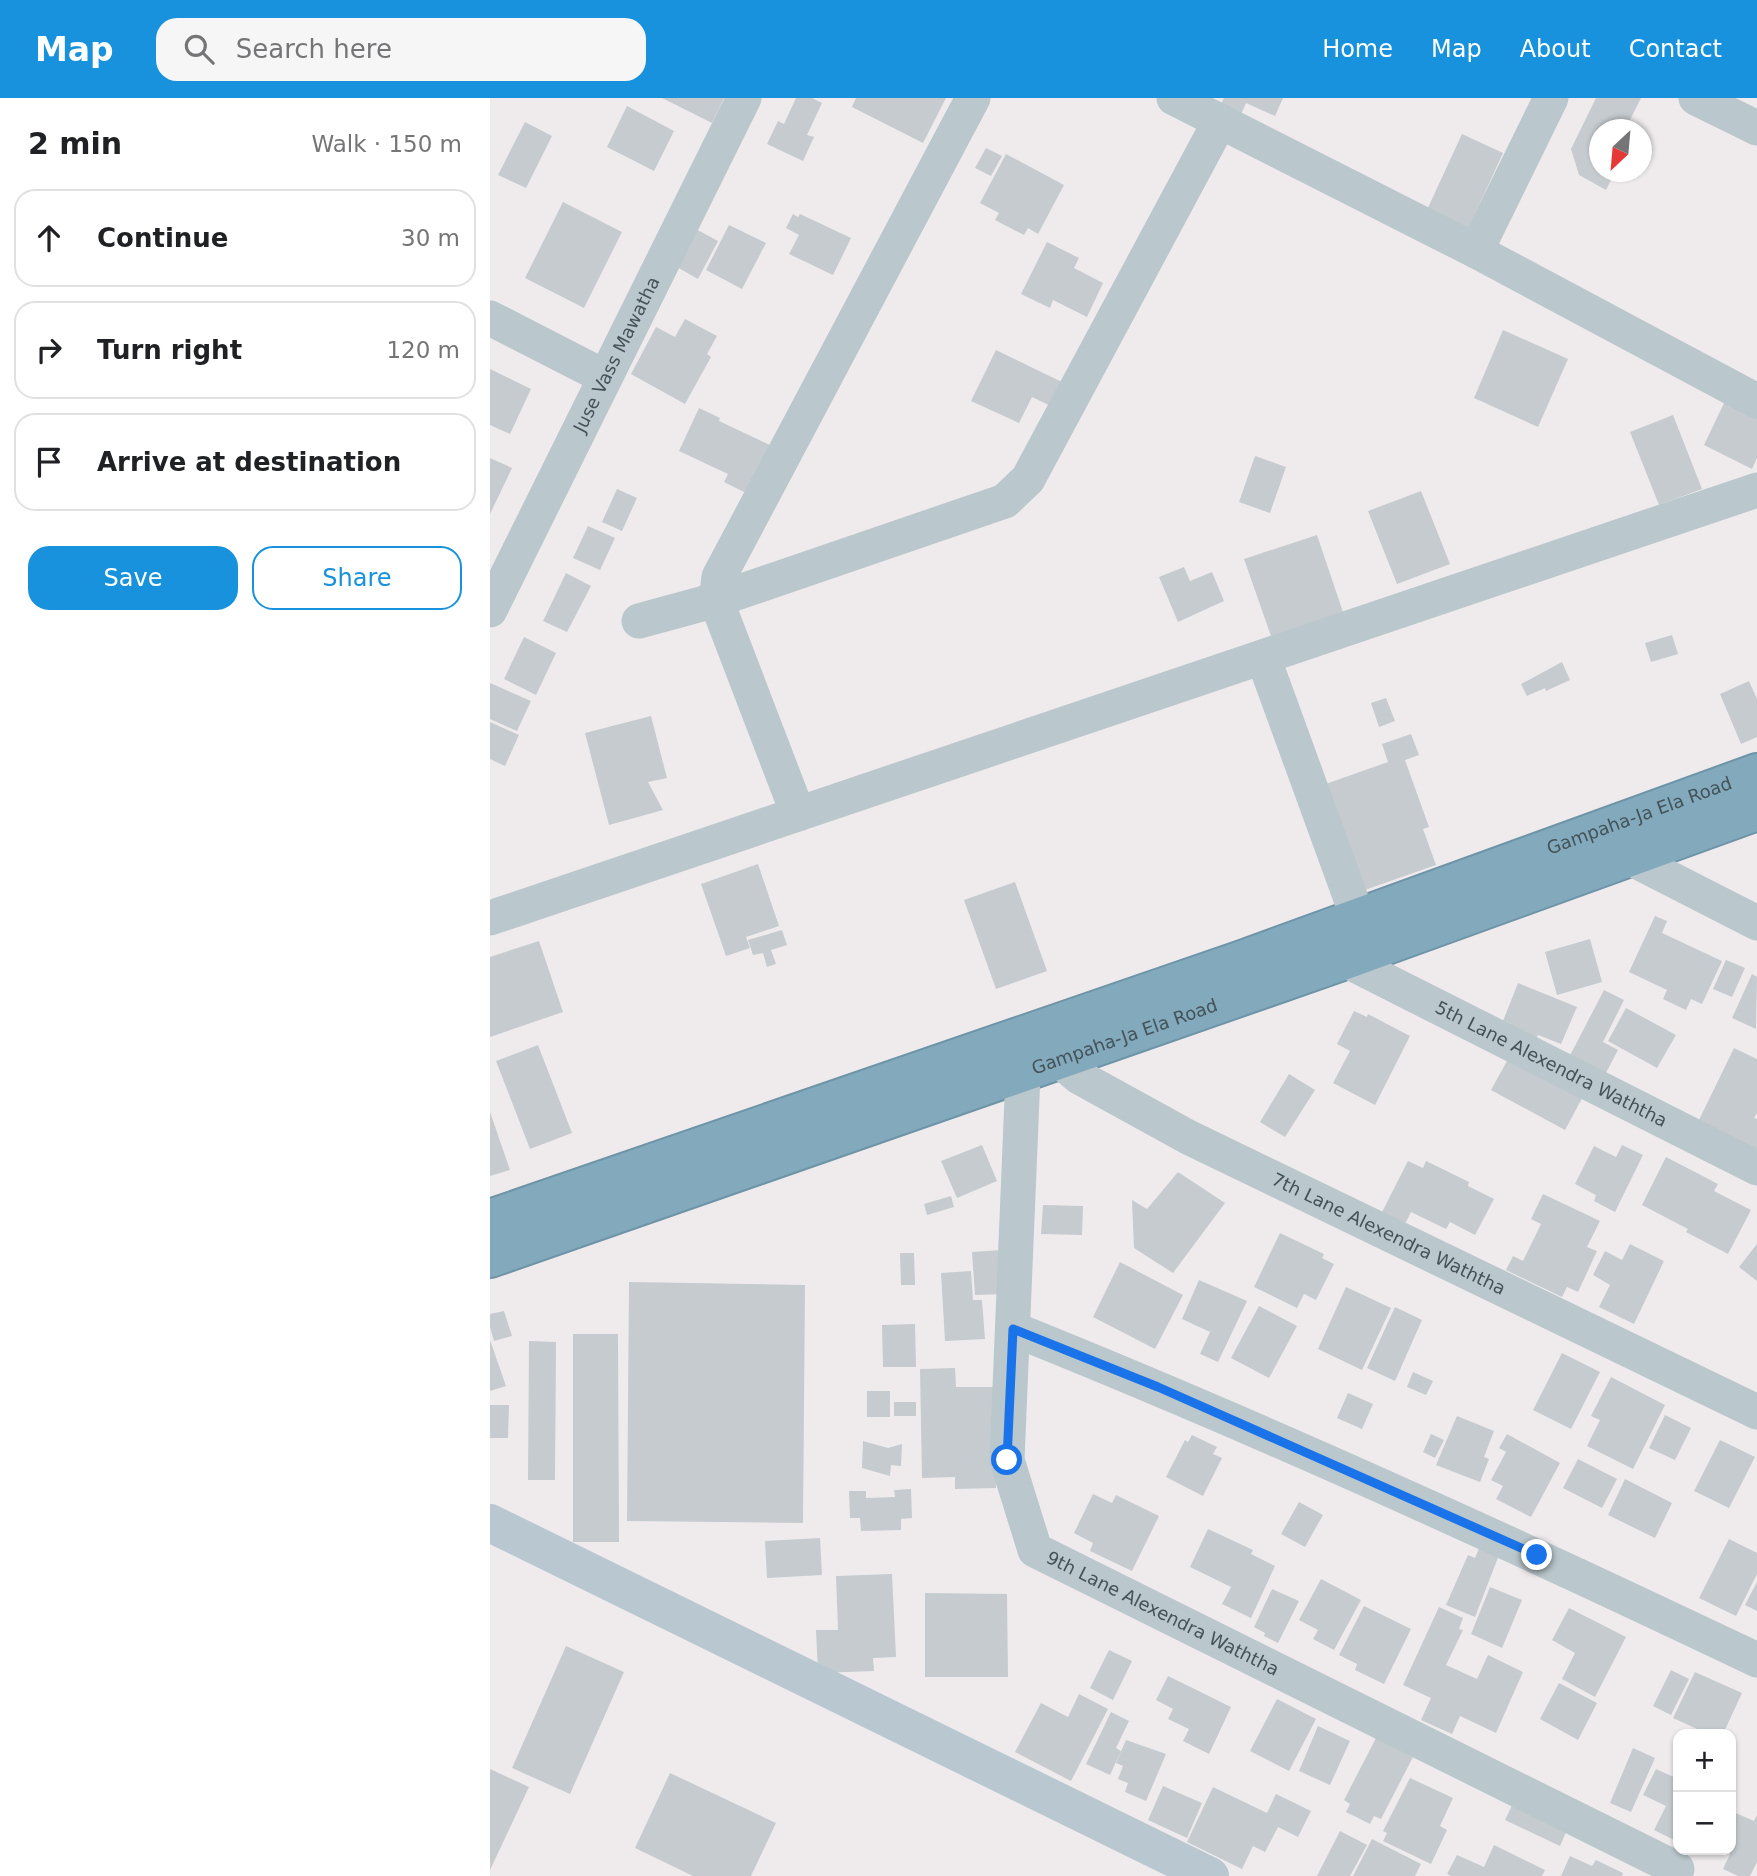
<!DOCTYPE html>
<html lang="en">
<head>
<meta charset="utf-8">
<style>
  :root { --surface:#fff; --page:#f6f6f6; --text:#202124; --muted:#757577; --line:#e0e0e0; --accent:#1892dc }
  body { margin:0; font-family:"DejaVu Sans",sans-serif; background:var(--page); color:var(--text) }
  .controls { position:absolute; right:21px; bottom:21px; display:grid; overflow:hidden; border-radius:14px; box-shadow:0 2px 5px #0004 }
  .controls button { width:63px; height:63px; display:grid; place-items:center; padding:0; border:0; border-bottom:2px solid var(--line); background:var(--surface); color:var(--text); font:35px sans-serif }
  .compass { position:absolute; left:1099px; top:21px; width:63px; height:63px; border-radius:50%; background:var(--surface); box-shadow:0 2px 5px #0004; rotate:206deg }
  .stop { position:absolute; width:21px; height:21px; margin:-16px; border:5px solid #1a73e8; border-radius:50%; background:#fff }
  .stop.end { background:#1a73e8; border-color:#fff; box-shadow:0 2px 7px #0008 }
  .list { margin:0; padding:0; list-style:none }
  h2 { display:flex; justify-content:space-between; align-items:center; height:91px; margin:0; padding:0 28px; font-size:30px }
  h2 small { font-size:23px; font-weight:400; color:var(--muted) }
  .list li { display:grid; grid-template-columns:46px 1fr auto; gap:21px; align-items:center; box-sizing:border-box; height:98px; margin:0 14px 14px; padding:0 14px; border:2px solid var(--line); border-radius:21px }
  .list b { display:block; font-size:26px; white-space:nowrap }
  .list em { font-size:23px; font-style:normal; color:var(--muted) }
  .actions { display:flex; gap:14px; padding:21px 28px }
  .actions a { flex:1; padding:16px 0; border:2px solid var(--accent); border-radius:21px; text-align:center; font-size:24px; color:var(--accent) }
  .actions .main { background:var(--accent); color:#fff }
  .icon { flex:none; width:38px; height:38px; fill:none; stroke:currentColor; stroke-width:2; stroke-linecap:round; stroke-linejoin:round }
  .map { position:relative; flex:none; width:1267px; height:1778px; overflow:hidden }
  header { display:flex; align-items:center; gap:42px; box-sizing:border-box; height:98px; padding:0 35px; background:var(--accent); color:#fff }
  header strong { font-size:33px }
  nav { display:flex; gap:38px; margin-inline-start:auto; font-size:24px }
  .search { width:490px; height:63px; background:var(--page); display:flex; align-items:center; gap:18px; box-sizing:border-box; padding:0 24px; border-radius:21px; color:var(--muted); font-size:26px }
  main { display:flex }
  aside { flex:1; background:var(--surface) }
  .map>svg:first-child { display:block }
  .building { fill:#c5cbcf }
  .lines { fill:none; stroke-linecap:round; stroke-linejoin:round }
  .highway-casing { stroke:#6e94a7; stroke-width:42 }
  .street { stroke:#bac7cc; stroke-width:35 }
  .secondary { stroke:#b9c8d0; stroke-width:38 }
  .highway { stroke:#82a9bc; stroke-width:38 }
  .route { stroke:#1a73e8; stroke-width:9 }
  .labels { text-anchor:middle; stroke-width:6; stroke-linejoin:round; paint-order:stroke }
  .street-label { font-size:18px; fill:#445359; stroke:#fff }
</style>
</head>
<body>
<header>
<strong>Map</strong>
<div class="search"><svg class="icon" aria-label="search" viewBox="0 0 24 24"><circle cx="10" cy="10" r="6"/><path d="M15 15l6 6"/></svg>Search here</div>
<nav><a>Home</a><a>Map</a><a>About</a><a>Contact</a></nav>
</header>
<main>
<aside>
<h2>2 min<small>Walk · 150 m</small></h2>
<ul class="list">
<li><svg class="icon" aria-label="ahead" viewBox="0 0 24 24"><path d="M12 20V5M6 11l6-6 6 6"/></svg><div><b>Continue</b></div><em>30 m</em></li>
<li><svg class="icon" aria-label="right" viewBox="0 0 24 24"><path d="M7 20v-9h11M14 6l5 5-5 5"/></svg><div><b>Turn right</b></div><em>120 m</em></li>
<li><svg class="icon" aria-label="arrive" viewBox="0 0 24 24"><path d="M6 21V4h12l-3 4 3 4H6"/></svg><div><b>Arrive at destination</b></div></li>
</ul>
<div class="actions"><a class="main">Save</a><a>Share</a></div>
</aside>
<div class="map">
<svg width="1267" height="1778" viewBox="0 0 1267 1778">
  <rect width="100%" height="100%" fill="#efebec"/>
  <!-- building -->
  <path class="building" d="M172 0H234L222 25Z
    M306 0H322L332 5 317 37 324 39 313 63 277 46 288 23 294 26Z
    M366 0H456L433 45 362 9Z
    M734 0H793L785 18 756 5 749 21 728 12Z
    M1106 0H1151L1135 32H1110V74H1125L1116 92 1089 77 1081 51Z
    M137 8 184 33 164 73 117 49Z
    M35 24 62 38 36 90 8 77Z
    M972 36 1013 55 977 133 936 114Z
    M496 50 512 58 501 78 485 70Z
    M516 56 574 87 548 136 538 130 534 137 505 122 509 115 490 105Z
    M73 104 132 134 94 210 35 180Z
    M303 116 308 119 310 116 361 140 343 177 299 156 309 137 296 130Z
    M239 127 276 145 252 191 216 172Z
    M204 130 228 143 208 181 185 168Z
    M557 144 589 160 584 170 613 185 597 219 563 202 560 210 531 196Z
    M195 221 227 238 217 256 221 259 195 306 141 276 166 229 185 239Z
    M1013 232 1078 261 1048 329 984 300Z
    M506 252 574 285 563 309 542 299 529 325 481 303Z
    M0 271 41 291 20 336 0 327Z
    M1235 303 1267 319V360L1262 371 1214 347Z
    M209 310 230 320 229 323 280 347 258 396 234 384 238 376 189 353Z
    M1183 317 1212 391 1169 407 1140 334Z
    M765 358 796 369 780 415 749 404Z
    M0 360 22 370 0 416Z
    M127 391 147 400 132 433 112 424Z
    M931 393 960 466 907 486 878 413Z
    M98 428 125 440 110 472 83 460Z
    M827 437 853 514 781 538 754 461Z
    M694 469 700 483 722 474 734 503 688 524 669 479Z
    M76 475 101 488 77 534 53 523Z
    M1182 537 1188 556 1161 564 1155 545Z
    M34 539 66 555 46 597 14 581Z
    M1072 564 1080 582 1056 593 1055 590 1037 598 1031 586Z
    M1259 583 1267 601V639L1251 646 1230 596Z
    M0 585 41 603 27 633 0 621Z
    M896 600 905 623 889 629 881 605Z
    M161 618 177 680 158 684 173 712 119 727 95 635Z
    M0 624 29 637 15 668 0 661Z
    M921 636 929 657 915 662 939 729 933 731 946 767 852 800 813 694 898 664 892 646Z
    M268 766 289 828 256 839 260 850 236 858 211 786Z
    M525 784 557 873 506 891 474 802Z
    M1165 818 1177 823 1172 835 1232 863 1212 906 1201 901 1196 912 1173 901 1177 892 1139 874Z
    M292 832 297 847 281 852 286 866 277 869 273 855 263 857 258 842Z
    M1100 841 1112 884 1067 897 1055 854Z
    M49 843 73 914 0 939V859Z
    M1236 862 1255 870 1242 899 1223 891Z
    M1262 876 1267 879 1266 931 1242 920Z
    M1028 885 1087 909 1071 946 1048 937 1042 951 1015 940 1021 926 1013 923Z
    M1114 892 1134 902 1113 944 1128 952 1109 988 1074 969Z
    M1136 910 1186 937 1167 970 1118 943Z
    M864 913 877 919 878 916 920 938 885 1007 843 985 860 953 847 946Z
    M48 947 82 1035 40 1051 6 963Z
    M1244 950 1267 961V1015L1264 1020 1267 1021V1055L1207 1026Z
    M1022 954 1096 993 1075 1032 1001 992Z
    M799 976 825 992 795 1039 770 1024Z
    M0 1014 20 1072 0 1078Z
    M492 1047 507 1083 467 1100 451 1063Z
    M1132 1047 1153 1057 1125 1114 1104 1103 1106 1097 1085 1086 1104 1048 1126 1059Z
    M1176 1059 1228 1086 1224 1093 1261 1112 1238 1156 1196 1134 1198 1131 1152 1107Z
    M918 1063 933 1070 936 1063 979 1084 978 1088 1004 1101 985 1137 960 1124 956 1131 921 1114 915 1126 892 1114Z
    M688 1074 735 1105 683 1175 644 1150 642 1102 657 1111Z
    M1053 1096 1110 1123 1097 1149 1107 1153 1088 1194 1077 1189 1072 1199 1016 1172 1023 1158 1033 1163 1051 1126 1041 1121Z
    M461 1098 464 1109 437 1117 434 1106Z
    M553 1107 593 1108 592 1137 551 1136Z
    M790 1135 834 1156 832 1160 844 1166 826 1202 814 1196 807 1210 764 1189Z
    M1140 1146 1174 1163 1144 1226 1109 1209 1120 1187 1103 1177 1115 1153 1132 1162Z
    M1267 1146V1183L1249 1169Z
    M512 1152 514 1196 485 1197 482 1154Z
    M410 1155H424L425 1187H411Z
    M630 1164 693 1197 665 1251 603 1219Z
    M481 1173 483 1202H492L495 1241 455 1243 451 1175Z
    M709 1182 757 1203 728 1264 710 1256 720 1234 692 1221Z
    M139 1184 315 1187 313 1425 137 1423Z
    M856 1189 901 1210 872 1272 828 1251Z
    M769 1208 807 1228 779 1280 741 1260Z
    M905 1209 932 1222 905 1283 877 1270Z
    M14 1213 22 1238 4 1243 0 1229V1216Z
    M425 1226 426 1269H393L392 1227Z
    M83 1236H128L129 1444H83Z
    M0 1242 16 1288 0 1293Z
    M39 1243 66 1244 65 1382H38Z
    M1072 1255 1110 1274 1081 1331 1043 1312Z
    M465 1270 466 1289H504L506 1390 465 1391V1379L432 1380 430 1271Z
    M923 1274 943 1283 936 1297 917 1289Z
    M1121 1279 1175 1307 1143 1371 1097 1348 1110 1322 1101 1318Z
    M377 1293H400V1319H377Z
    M858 1295 883 1306 872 1331 847 1320Z
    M404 1304H426V1318H404Z
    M0 1307H19L18 1340H0Z
    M1175 1317 1201 1330 1185 1362 1159 1350Z
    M967 1318 1004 1333 994 1359 999 1361 990 1384 946 1367Z
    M941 1336 954 1342 945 1360 933 1354Z
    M1017 1336 1070 1365 1041 1419 1006 1401 1013 1388 1001 1382 1016 1354 1009 1350Z
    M702 1337 727 1349 723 1356 732 1360 713 1398 676 1379 695 1342 698 1344Z
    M1230 1342 1265 1359 1239 1410 1204 1393Z
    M373 1343 398 1350 412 1346 411 1368 401 1367 400 1378 372 1370Z
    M1088 1361 1127 1381 1112 1410 1073 1390Z
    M1135 1381 1182 1405 1165 1440 1118 1417Z
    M421 1391 422 1420 411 1421V1432L371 1433 370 1420H360L359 1393H376V1400L405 1399 404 1392Z
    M603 1396 622 1405 626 1397 669 1418 642 1473 600 1453 603 1445 584 1435Z
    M809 1404 833 1417 815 1449 791 1436Z
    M718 1431 763 1452 761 1456 785 1468 761 1520 732 1506 741 1489 700 1469Z
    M330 1440 332 1477 277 1480 275 1443Z
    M1239 1441 1267 1455V1476L1246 1518 1209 1500Z
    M990 1448 1009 1457 985 1519 956 1507 978 1457 985 1460Z
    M402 1476 406 1559 383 1560 384 1573 328 1575 326 1532H348L346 1478Z
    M831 1481 871 1502 844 1552 823 1541 828 1532 809 1522Z
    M1267 1484V1513L1255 1507Z
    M1000 1489 1032 1502 1012 1550 981 1536Z
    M782 1491 809 1503 788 1545 774 1538 775 1535 764 1529Z
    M435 1495 517 1496 518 1579H435Z
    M874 1508 921 1531 894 1586 865 1572 867 1566 849 1557Z
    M949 1509 973 1520 969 1531 973 1532 956 1567 987 1581 998 1557 1033 1574 1006 1635 970 1618 962 1636 931 1622 941 1600 913 1587Z
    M1079 1510 1136 1539 1105 1599 1072 1581 1085 1555 1062 1542Z
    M76 1548 134 1574 80 1696 22 1670Z
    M619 1552 642 1563 623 1602 600 1590Z
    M1181 1572 1199 1581 1181 1617 1163 1608Z
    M1205 1574 1252 1595 1233 1636H1218L1183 1620Z
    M678 1578 741 1609 719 1656 693 1643 699 1631 678 1621 683 1611 666 1602Z
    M1069 1585 1107 1605 1088 1642 1050 1621Z
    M589 1596 618 1611 581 1683 525 1654 551 1605 578 1619Z
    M787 1601 826 1621 799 1673 760 1653Z
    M621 1614 639 1623 626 1650 631 1653 620 1677 596 1666Z
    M828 1628 860 1643 840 1687 809 1673Z
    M886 1640 923 1659 891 1721 884 1718 880 1726 856 1714 860 1706 854 1702Z
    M636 1642 676 1656 656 1703 635 1694 638 1685 628 1681 633 1668 626 1665Z
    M1143 1650 1165 1660 1141 1714 1120 1705Z
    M0 1671 39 1689 0 1772Z
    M1166 1671 1188 1681V1744L1164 1732 1176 1708 1153 1697Z
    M180 1675 286 1725 261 1778H203L145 1750Z
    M920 1680 963 1700 950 1728 957 1732 941 1766 893 1743 897 1735 893 1733Z
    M673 1688 712 1705 697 1740 658 1722Z
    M723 1689 777 1715 786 1696 821 1713 808 1739 788 1729 775 1754 763 1748 752 1771 697 1744Z
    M1026 1699 1077 1732 1070 1748 1015 1722Z
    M1241 1713 1264 1723 1267 1717V1764L1260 1778H1248L1233 1771 1240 1756 1231 1752H1241Z
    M850 1733 877 1747 860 1778H827Z
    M882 1741 931 1766 925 1778H863Z
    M1004 1747 1055 1772 1052 1778H961L957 1776 967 1757 994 1769Z
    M1080 1758 1102 1768 1106 1762 1133 1775 1132 1778H1071Z"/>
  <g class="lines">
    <!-- highway casing -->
    <g class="highway-casing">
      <g id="highway">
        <path id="s5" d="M0 1121 752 862 1267 675"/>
        <path id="s6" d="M0 1160 855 862 1267 713"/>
      </g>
    </g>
    <!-- street -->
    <g class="street">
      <path d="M684 0 986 153 1267 303"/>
      <path d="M1206 0 1267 30"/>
      <path d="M986 153 1061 0"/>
      <path d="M0 220 115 279"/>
      <path id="s1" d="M0 512 254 0"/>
      <path d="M149 523 226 502 515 403 538 381 730 23"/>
      <path d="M773 559 868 820"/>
      <path d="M308 716 226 502 229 479 483 0"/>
      <path d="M1125 744 1140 760 1267 825"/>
      <path d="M0 820 1267 392"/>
      <path id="s2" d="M855 862 1267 1070"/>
      <path id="s3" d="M556 940 569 962 589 979 698 1039 1267 1314"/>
      <path id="s4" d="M527 949 533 976 517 1362 545 1452 1187 1771"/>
      <path d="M523 1231C775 1332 1022 1445 1267 1562"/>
    </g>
    <!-- secondary -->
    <path class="secondary" d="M0 1425 720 1778"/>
    <!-- highway -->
    <use href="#highway" class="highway"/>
  </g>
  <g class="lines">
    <!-- route -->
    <path class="route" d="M517 1362 523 1231 668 1289 1047 1457"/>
  </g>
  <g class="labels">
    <!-- street labels -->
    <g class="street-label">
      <text dy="6" stroke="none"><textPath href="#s1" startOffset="285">Juse Vass Mawatha</textPath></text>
      <text dy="6" stroke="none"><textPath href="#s5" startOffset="1218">Gampaha-Ja Ela Road</textPath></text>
      <text dy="6" stroke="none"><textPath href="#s6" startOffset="672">Gampaha-Ja Ela Road</textPath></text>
      <text dy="6" stroke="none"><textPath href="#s2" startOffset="231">5th Lane Alexendra Waththa</textPath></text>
      <text dy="6" stroke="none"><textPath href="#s3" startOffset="399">7th Lane Alexendra Waththa</textPath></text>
      <text dy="6" stroke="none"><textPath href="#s4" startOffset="651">9th Lane Alexendra Waththa</textPath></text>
    </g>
  </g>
</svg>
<div class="controls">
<button>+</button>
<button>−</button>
</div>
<svg class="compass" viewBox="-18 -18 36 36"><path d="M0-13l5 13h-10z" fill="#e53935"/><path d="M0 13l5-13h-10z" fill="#757577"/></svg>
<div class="stop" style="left:517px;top:1362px"></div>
<div class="stop end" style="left:1047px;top:1457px"></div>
</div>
</main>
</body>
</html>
